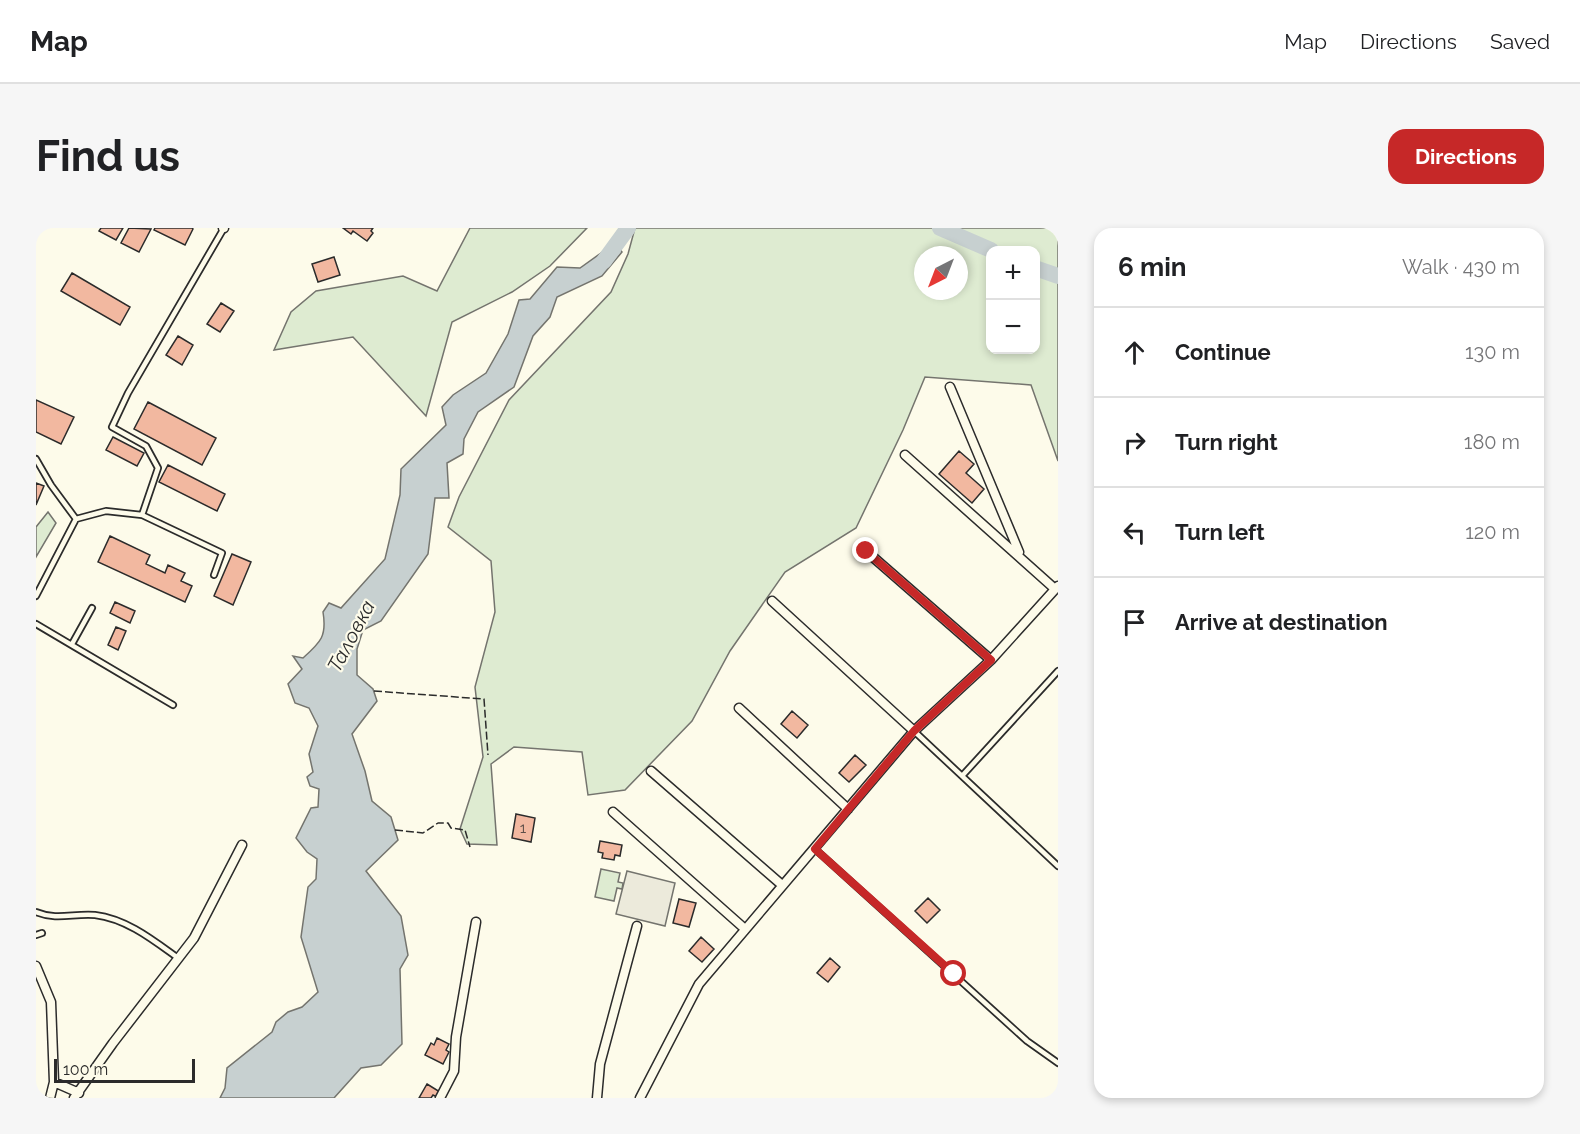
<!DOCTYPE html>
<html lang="en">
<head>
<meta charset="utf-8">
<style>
  :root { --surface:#fff; --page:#f6f6f6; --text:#202124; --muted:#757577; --line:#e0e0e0; --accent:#c62828 }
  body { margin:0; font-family:Raleway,sans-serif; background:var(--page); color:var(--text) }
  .controls { position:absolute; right:18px; top:18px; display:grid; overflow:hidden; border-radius:12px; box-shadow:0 3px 9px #0003 }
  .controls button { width:54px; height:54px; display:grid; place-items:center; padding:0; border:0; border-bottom:2px solid var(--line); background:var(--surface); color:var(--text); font:30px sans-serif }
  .compass { position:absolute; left:878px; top:18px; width:54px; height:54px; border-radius:50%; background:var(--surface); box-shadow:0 3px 9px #0003; rotate:222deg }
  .scale { position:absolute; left:18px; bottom:15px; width:141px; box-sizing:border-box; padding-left:6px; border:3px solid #2b2b2b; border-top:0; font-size:16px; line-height:21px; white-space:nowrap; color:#2b2b2b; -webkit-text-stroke:4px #fdfbea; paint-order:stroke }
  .stop { position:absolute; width:18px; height:18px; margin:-14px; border:4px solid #c62828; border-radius:50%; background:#fff }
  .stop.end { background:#c62828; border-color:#fff; box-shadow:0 2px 6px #0008 }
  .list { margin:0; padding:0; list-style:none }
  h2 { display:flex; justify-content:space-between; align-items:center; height:78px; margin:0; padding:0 24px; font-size:26px }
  h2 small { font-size:20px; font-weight:400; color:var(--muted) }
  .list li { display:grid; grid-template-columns:39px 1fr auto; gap:18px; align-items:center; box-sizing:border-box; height:90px; padding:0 24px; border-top:2px solid var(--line) }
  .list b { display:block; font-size:22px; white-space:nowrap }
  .list em { font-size:20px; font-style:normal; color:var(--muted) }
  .icon { flex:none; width:33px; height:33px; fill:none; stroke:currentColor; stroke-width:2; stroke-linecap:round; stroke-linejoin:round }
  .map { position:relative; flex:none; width:1022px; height:870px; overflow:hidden; border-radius:18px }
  header { display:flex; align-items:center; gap:36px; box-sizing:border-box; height:84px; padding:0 30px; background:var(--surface); border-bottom:2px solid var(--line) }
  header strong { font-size:28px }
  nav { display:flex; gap:33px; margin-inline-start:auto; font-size:21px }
  .intro { display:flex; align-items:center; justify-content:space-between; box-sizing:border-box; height:144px; padding:0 36px }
  h1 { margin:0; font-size:42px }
  .button { padding:15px 27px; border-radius:18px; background:var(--accent); color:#fff; font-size:21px; font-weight:700 }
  main { display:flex; gap:36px; padding:0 36px }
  aside { flex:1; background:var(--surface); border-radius:18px; box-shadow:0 3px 9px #0003 }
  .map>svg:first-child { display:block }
  .green { fill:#deebd1; stroke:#74746e; stroke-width:1.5; fill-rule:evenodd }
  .parking { fill:#eceadb; stroke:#74746e; stroke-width:1.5 }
  .water { fill:#c7d0d0; stroke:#74746e; stroke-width:1.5 }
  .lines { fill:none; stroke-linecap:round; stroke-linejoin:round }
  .river { stroke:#c7d0d0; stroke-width:16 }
  .building { fill:#f2b8a0; stroke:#2b2b2b; stroke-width:1.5 }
  .lane-casing { stroke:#2b2b2b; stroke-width:8 }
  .street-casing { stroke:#2b2b2b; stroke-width:11 }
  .lane { stroke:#fdfbea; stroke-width:4.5 }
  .street { stroke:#fdfbea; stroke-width:8 }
  .fence { stroke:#2b2b2b; stroke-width:1.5; stroke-dasharray:8 3; stroke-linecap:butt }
  .route { stroke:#c62828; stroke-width:8 }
  .labels { text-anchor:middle; stroke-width:4.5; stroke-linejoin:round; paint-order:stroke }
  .number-label { font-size:15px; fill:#5d4e48 }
  .water-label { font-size:20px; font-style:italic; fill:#2b2b2b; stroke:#fdfbea }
</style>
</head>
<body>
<header>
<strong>Map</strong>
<nav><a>Map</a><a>Directions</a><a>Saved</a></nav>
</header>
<div class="intro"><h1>Find us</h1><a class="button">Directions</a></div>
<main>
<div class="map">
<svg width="1022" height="870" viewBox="0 0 1022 870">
  <rect width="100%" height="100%" fill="#fdfbea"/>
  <!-- green -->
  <path class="green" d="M434 0H551L514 38 476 64 416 94 390 188 317 109 238 122 255 84 280 63 367 48 401 63Z
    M599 0H1022V233L995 157 889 149 867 202 820 300 749 344 694 423 656 493 589 562 552 567 546 524 478 519 455 536 461 617 431 616 424 601 447 529 439 459 459 384 455 333 412 299 423 269 473 172 575 64 592 26ZM999 22V122H954V22ZM887 27H923V63H887Z
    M12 284 20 295 0 329V299Z
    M565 641 584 645 582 654 587 655 586 661 581 660 578 673 559 669Z"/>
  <!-- parking -->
  <path class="parking" d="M591 643 639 655 629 698 580 686Z"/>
  <!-- water -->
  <path class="water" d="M579 15 586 24 566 48 521 69 514 89 497 108 478 159 442 184 428 211 427 226 411 235 413 270H399L392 326 345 393 327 402 321 421V447L337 461 341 473 316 506 329 543 336 573 355 589 362 612 330 643 365 688 372 727 364 741 366 816 345 837 325 840 298 870H184L189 860 191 840 236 804 240 794 252 784 266 779 282 764 265 709 272 659 280 651 281 631 271 624 260 610 275 580 282 579 283 561 274 558 271 549 277 544 273 526 282 498 273 480 259 475 252 456 266 441 257 428 267 430C285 414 291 408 287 384L293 375 305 380 349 331 364 267 365 241 410 197 406 179 417 167 450 145 472 106 483 72 494 71 521 39 544 40Z"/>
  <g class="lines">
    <!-- river -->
    <path class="river" d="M904 0 955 22
      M568 33 592 0
      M999 40 1022 48"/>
  </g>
  <!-- building -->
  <path class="building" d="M65 0H87L80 12 63 3Z
    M93 0 115 1 103 24 85 15Z
    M119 0H156L157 1 149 17 118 2Z
    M307 0H337L335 3 337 5 331 13 317 3 315 6Z
    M298 29 304 47 282 54 276 36Z
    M36 45 94 79 84 97 25 63Z
    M185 75 198 83 184 104 171 96Z
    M142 108 157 117 146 137 130 127Z
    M0 172 38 189 25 216 0 204Z
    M112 174 180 210 166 237 98 201Z
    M77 209 108 225 101 238 70 222Z
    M923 223 938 236 930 245 948 261 936 275 903 246Z
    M132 237 189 266 181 283 123 254Z
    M0 255 8 258 0 277Z
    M74 308 114 327 110 336 129 345 132 337 149 345 145 353 156 358 149 374 62 334Z
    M196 326 215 334 197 377 178 368Z
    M79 374 99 383 94 395 74 385Z
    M80 399 90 403 82 422 72 417Z
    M756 483 772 497 761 510 745 496Z
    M819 527 830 537 813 554 803 545Z
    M480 586 499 590 495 614 476 610Z
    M564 613 586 617 584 628 579 627 578 632 566 630 567 625 562 624Z
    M892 670 904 682 891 695 879 683Z
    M643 671 660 675 653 699 637 695Z
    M665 709 678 721 666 734 653 723Z
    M794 730 804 739 792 754 781 745Z
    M401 810 413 816 410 822 413 824 407 836 389 827 395 815 398 817Z
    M391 856 404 864 401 869 397 867 395 870H383Z"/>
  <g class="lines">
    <!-- lane casing -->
    <g class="lane-casing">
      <path id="lane" d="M0 231 15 257 40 291 70 283 106 287 186 325 178 347
        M106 287 122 240 110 218 76 199 92 165 188 0
        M0 368 40 291
        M0 396 137 477
        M36 416 56 380
        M878 503 1022 638
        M926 548 1022 443
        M779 621 991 813 1022 835
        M0 684C22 693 37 685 59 687 91 691 117 712 142 730
        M0 707 6 705"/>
    </g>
    <!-- street casing -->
    <g class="street-casing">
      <path id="street" d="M187 0H188
        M914 159 983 324
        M869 227 1019 361
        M830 323 955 432
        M736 373 878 503
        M703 480 812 581
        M615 543 746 657
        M577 584 709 701
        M0 738 15 774 18 854 14 870
        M18 854 43 865
        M38 870 77 815 158 710 206 617
        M404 870 418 843 420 809 440 694
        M561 870 564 836 601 698
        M604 870 663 756 878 503 955 432 1022 358"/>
    </g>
    <!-- lane -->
    <use href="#lane" class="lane"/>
    <!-- street -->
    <use href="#street" class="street"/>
    <!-- fence -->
    <path class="fence" d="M338 463 448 471 452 527
      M359 602 387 605 402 595H412L415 600 429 602 434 619"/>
  </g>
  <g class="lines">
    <!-- route -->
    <path class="route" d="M830 323 955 432 878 503 779 621 918 746"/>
  </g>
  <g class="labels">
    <!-- number labels -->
    <g class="number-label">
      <text x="487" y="605">1</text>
    </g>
    <!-- water labels -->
    <g class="water-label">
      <text transform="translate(315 408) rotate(-62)" y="7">Таловка</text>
    </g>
  </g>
</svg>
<div class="controls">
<button>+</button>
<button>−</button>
</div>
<svg class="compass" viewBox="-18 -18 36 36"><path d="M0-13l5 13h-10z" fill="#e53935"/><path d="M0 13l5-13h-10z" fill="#757577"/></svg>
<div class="scale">100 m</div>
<div class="stop" style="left:918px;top:746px"></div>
<div class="stop end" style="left:830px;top:323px"></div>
</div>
<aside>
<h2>6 min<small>Walk · 430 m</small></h2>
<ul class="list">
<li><svg class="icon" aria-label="ahead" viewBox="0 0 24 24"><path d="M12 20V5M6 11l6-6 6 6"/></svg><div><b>Continue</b></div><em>130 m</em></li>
<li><svg class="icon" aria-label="right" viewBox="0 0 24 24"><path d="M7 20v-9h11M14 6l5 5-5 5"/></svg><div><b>Turn right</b></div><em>180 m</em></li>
<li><svg class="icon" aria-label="left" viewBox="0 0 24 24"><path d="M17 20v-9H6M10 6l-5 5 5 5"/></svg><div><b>Turn left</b></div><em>120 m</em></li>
<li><svg class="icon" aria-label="arrive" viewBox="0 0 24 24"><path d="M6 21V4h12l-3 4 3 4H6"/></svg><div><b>Arrive at destination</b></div></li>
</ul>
</aside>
</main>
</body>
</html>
